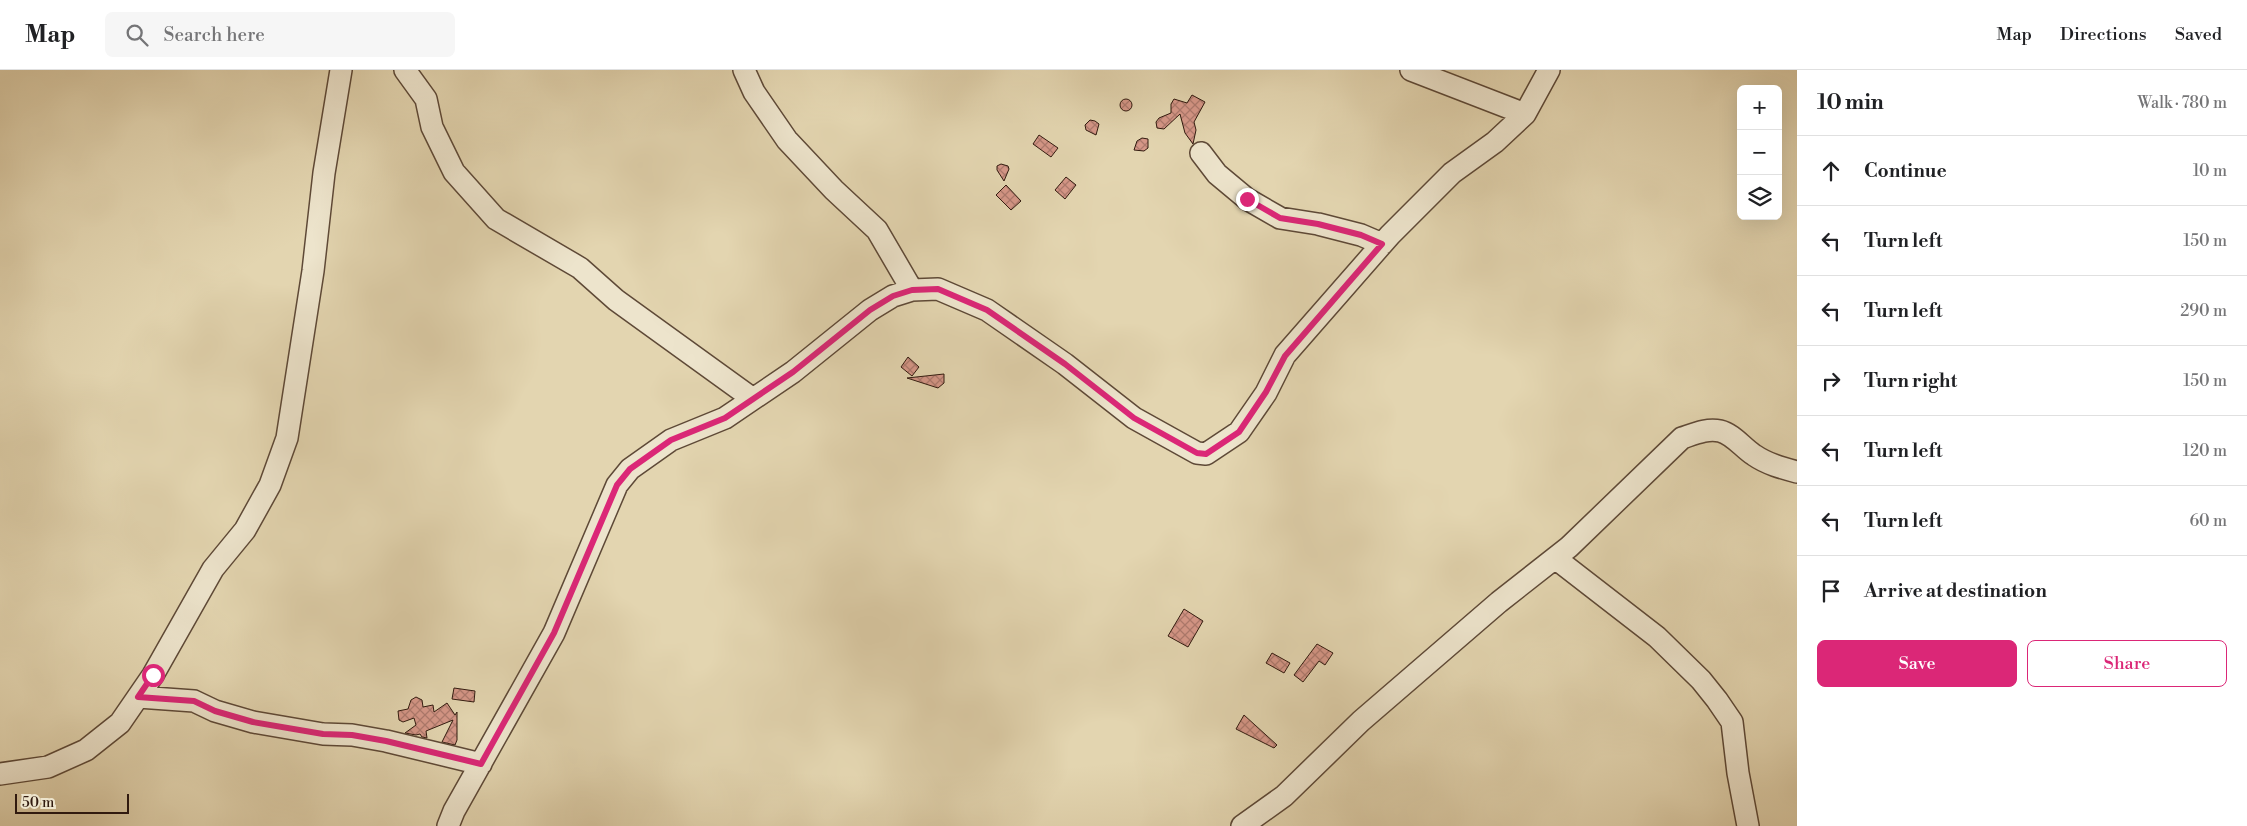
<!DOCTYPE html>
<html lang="en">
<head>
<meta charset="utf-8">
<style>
  :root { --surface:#fff; --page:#f6f6f6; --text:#202124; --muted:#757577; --line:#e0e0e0; --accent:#db2777 }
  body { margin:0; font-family:"Libre Bodoni",serif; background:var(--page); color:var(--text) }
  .controls { position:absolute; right:15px; top:15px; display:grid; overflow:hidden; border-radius:8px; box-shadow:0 5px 20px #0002 }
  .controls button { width:45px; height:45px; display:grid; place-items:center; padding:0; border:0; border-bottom:1px solid var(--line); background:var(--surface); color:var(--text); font:25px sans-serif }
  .scale { position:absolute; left:15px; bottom:12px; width:114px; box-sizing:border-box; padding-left:5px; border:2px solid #311a0f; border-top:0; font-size:14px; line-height:18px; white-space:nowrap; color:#311a0f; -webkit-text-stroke:4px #ede4cc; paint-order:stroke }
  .stop { position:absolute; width:15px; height:15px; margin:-11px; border:4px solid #db2777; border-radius:50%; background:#fff }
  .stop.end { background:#db2777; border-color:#fff; box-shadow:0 1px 5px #0008 }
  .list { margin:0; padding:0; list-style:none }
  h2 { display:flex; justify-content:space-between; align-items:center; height:65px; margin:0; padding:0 20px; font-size:21px }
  h2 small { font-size:16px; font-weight:400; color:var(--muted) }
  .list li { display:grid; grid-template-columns:32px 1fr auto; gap:15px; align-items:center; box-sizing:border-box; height:70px; padding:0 20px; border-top:1px solid var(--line) }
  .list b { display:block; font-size:19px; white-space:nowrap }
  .list em { font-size:16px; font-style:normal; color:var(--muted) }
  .actions { display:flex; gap:10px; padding:15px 20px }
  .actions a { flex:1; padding:11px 0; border:1px solid var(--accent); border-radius:8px; text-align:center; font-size:18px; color:var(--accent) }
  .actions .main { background:var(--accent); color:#fff }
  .icon { flex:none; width:28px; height:28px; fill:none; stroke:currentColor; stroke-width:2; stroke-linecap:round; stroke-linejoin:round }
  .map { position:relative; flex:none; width:1797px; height:756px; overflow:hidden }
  header { display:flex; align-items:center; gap:30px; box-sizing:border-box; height:70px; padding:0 25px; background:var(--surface); border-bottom:1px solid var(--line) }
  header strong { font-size:24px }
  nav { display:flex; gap:28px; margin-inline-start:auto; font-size:18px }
  .search { width:350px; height:45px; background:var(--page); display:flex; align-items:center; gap:12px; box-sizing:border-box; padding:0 18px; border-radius:8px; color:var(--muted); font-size:19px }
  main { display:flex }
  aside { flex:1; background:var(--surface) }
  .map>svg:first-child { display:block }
  .building { fill:url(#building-cross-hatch); stroke:#311a0f }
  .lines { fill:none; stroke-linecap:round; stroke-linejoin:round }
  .minor-casing { stroke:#5e4937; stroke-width:24 }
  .minor { stroke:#ede4cc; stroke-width:21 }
  .route { stroke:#db2777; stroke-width:6 }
</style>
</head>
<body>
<header>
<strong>Map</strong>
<div class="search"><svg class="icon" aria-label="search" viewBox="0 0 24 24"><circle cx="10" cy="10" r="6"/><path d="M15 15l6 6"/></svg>Search here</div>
<nav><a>Map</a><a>Directions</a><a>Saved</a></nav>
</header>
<main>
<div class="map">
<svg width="1797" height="756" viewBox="0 0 1797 756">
  <defs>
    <pattern id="building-cross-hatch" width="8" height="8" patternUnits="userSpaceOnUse" patternTransform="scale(1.25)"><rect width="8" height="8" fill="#d69788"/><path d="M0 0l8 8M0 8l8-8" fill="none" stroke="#ae7a6e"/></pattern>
  </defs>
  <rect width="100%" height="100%" fill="#e3d5b0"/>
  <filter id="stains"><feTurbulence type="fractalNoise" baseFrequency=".004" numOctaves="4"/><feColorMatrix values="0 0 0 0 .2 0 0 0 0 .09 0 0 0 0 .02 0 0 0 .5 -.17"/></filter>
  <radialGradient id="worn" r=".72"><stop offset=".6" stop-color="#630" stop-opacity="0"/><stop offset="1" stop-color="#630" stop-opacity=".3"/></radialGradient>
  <!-- building -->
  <path class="building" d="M1192 25 1205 32 1194 52 1196 60 1193 74 1185 63 1180 44 1164 59 1157 58 1156 52 1159 48 1171 43V34L1174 29 1187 33Z
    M1120 35a6 6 0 1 1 12 0a6 6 0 1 1-12 0Z
    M1090 50 1095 51 1099 54 1096 65 1086 60 1085 55Z
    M1039 65 1058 78 1051 87 1033 74Z
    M1142 68 1148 69V78L1144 81 1134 80 1137 71Z
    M1001 94 1008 96 1009 99 1004 111 997 100V96Z
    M1066 107 1076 115 1065 129 1055 120Z
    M1006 115 1021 131 1011 140 996 125Z
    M908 287 919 297 912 306 901 297Z
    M944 304V313L938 318 907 308Z
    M1184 539 1203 551 1188 577 1168 566Z
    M1317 574 1333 583 1325 595 1319 591 1303 612 1294 605Z
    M1272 583 1290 593 1284 603 1266 593Z
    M454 618 475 621 474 632 452 629Z
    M416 627 422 630 423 637 433 635 434 642 447 633 455 645 457 642V670L455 675 442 672 453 650 426 661 427 668 422 667 420 664 416 665 405 663 416 655 414 648 403 652 399 650 398 641 408 639 411 630Z
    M1244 645 1277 675 1274 678 1236 659Z"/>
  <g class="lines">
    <!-- minor casing -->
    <g class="minor-casing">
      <path id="minor" d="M405 0 426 29 432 57 454 102 496 149 580 198 616 230 753 329
        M744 0 754 22 787 70 834 120 877 160 912 220
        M1411 0 1525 44
        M1201 83 1217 104 1247 129 1280 148 1318 154 1361 165 1382 174
        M1555 488 1657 567 1701 610 1717 630 1732 652 1738 703 1748 756
        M138 627 194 631 215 641 253 652 323 664 352 665 386 671 481 694
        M0 704 48 697 86 680 120 653 153 605 213 499 245 460 270 415 287 368 313 201 324 103 341 0
        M448 756 454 741 554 563 617 415 630 399 671 370 725 348 793 302 870 240 893 226 912 220 938 219 987 240 1065 294 1134 348 1197 383 1206 384 1239 362 1266 323 1285 285 1390 165 1452 103 1495 72 1525 44 1549 0
        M1242 756 1284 726 1361 651 1499 532 1569 477 1682 368C1694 364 1707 358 1720 361 1733 364 1743 378 1754 385 1767 394 1782 398 1797 402"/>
    </g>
    <!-- minor -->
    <use href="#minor" class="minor"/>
  </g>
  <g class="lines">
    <!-- route -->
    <path class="route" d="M153 605 138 627 194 631 215 641 253 652 323 664 352 665 386 671 481 694 554 563 617 415 630 399 671 370 725 348 793 302 870 240 893 226 912 220 938 219 987 240 1065 294 1134 348 1197 383 1206 384 1239 362 1266 322 1285 286 1382 174 1361 165 1318 154 1280 148 1247 129"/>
  </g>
  <rect width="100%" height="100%" filter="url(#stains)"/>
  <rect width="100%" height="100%" fill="url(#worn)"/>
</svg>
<div class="controls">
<button>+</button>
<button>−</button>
<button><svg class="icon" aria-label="layers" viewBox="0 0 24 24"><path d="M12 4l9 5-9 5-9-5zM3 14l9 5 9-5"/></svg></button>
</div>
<div class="scale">50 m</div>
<div class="stop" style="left:153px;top:605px"></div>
<div class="stop end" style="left:1247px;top:129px"></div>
</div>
<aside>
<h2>10 min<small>Walk · 780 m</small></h2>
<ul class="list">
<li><svg class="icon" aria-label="ahead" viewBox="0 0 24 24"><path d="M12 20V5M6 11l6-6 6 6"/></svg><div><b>Continue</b></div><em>10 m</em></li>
<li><svg class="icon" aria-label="left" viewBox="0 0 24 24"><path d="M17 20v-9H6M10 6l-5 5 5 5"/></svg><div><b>Turn left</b></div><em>150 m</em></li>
<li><svg class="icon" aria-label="left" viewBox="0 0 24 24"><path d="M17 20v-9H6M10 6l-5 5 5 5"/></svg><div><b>Turn left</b></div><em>290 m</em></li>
<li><svg class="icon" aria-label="right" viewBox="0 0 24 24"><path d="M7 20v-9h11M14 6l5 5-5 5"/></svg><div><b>Turn right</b></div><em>150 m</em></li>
<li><svg class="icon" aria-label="left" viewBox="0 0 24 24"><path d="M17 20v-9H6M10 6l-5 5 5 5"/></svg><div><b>Turn left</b></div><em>120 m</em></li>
<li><svg class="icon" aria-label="left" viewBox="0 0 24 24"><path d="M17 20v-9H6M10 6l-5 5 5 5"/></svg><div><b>Turn left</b></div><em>60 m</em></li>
<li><svg class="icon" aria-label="arrive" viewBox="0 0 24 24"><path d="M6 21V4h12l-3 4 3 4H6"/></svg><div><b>Arrive at destination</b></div></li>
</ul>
<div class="actions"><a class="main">Save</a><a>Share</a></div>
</aside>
</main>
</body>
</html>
